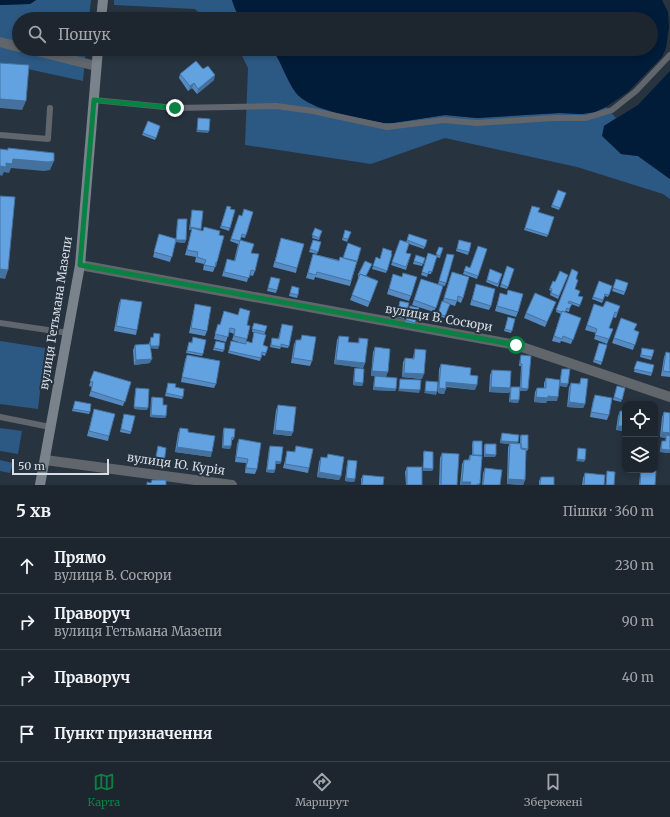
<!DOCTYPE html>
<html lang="uk">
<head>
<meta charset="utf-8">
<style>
  :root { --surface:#1d262f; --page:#252e37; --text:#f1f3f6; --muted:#a0a5aa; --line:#3b434b; --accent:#0b8043 }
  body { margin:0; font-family:Merriweather,serif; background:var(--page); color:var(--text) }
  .controls { position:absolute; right:12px; bottom:12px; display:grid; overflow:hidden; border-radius:8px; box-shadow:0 2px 6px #0003 }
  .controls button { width:36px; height:36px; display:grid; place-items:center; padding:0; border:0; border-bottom:1px solid var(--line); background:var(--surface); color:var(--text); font:20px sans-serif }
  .scale { position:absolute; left:12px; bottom:10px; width:97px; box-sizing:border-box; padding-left:4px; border:2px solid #d6dde5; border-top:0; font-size:11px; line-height:14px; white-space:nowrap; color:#d6dde5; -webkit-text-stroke:3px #27333f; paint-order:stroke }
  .stop { position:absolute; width:12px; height:12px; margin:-9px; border:3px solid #0b8043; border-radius:50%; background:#fff }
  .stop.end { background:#0b8043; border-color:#fff; box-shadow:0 1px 4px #0008 }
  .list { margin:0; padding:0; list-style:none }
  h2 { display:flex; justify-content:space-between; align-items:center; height:52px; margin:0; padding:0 16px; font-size:17px }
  h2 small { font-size:13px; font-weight:400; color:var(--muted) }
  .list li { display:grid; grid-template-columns:26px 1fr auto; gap:12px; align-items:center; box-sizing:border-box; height:56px; padding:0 16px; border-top:1px solid var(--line) }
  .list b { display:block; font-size:15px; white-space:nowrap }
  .list p { margin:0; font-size:13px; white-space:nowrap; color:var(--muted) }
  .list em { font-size:13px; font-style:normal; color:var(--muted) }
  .icon { flex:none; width:22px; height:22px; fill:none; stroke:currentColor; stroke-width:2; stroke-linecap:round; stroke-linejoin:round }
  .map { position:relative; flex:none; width:670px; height:485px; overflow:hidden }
  .search { position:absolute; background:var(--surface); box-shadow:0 2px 6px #0003; left:12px; right:12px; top:12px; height:44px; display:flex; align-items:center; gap:10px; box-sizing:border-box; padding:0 14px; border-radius:22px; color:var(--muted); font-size:15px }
  .sheet { height:276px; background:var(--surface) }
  nav { display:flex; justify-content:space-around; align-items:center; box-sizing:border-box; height:56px; border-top:1px solid var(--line); background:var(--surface); font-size:11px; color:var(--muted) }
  nav a { display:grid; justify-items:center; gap:2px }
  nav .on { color:var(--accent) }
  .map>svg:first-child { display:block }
  .green { fill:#2c5984 }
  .water { fill:#001c39 }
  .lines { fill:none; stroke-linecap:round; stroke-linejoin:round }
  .lane { stroke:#60666c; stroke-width:6 }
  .street { stroke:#60666c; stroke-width:10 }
  .secondary { stroke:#7a838c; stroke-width:10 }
  .wall { fill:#558bc2 }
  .shaded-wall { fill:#45719e }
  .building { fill:#63a2e1; stroke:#45719e }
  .route { stroke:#0b8043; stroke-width:5 }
  .labels { text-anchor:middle; stroke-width:4; stroke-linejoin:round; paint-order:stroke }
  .street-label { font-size:12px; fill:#d6dde5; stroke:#27333f }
</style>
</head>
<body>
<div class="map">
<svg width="670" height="485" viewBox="0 0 670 485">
  <rect width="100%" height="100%" fill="#27333f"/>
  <!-- green -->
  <path class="green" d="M36 0H91L89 19H19V49H86L83 81 0 63V5L30 4Z
    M114 0H232C234 8 237 14 244 19H206L195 9 114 5Z
    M237 49H272L393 123 445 115 477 118 559 113 582 114 595 112 606 107 616 118 604 126 621 154 638 156 670 179V199L663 194 577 167 445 138 371 164 245 145 248 68 240 52Z
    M0 341 45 348 38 409 0 404Z
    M0 428 22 431 18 454 0 451Z
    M0 460 13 463 10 473 0 471Z"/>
  <!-- water -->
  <path class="water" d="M0 0H36L30 4 0 5Z
    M232 0H662L668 12 669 27 666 48 662 57 628 92 606 107 595 112 582 114 559 113 477 118 445 115 393 123H383C360 118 310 111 296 93 286 80 282 63 272 49H651V19H244L236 11Z
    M670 71V179L638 156 621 154 602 136 604 126 638 105Z"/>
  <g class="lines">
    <!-- lane -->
    <path class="lane" d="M94 100 175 108 276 106 313 111 387 127 444 120 477 123 553 118H586L612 110 636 91 670 55
      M0 135 48 139 50 108
      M0 323 68 333
      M0 417 50 427"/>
    <!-- street -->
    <path class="street" d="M0 42 19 47
      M29 49 96 66
      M80 265 516 345 670 397
      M45 460 232 485"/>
    <!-- secondary -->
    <path class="secondary" d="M101 19 103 0
      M40 485 80 265 98 49"/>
  </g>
  <!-- wall -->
  <path class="wall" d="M203 69 214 80 197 94 192 88 188 91 179 78 180 74Z
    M148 121 160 126 155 140 142 135Z
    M558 190 566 193 559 210 551 207Z
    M227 206 230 209 235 210 229 231 220 228Z
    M532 206 538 212 554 217 547 237 524 230Z
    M192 210 201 229V230L203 231 204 227 219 235 217 262 216 267H215L213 272 203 270 204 264 195 262 196 257 185 255 192 230H189Z
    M253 212 245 238 241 237 240 240 251 253 255 271 253 276 249 275 247 282 222 276 227 259 234 261 238 244 230 241 239 215 242 216Z
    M178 219 185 243 176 242 170 262 153 257 159 234 176 239 177 221Z
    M315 228 322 231 319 240 312 238Z
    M345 230 351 232 347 242 342 240Z
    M409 234 427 240 424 249 409 244 406 253 411 254 406 270 391 265 400 240 406 242Z
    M281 238 297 268 296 273 273 267Z
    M313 240 321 242 317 254 309 252Z
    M459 240 471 243 468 255 456 251Z
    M439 247 443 248 440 258 436 257 431 274H428L427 277 421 275 428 253 436 256Z
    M487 249 477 279 463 274 466 266 470 268Z
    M313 254 339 260 340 257 357 262 350 286 315 277 314 280 306 278Z
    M391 254H392L386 273 372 269 376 257 380 259Z
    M447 254 454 255 445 286 438 284Z
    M416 255 425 258 422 266 413 264Z
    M507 266 514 269 507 289 500 287Z
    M490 269 502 274 498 287 486 282Z
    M572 269 576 279 575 289 578 296 583 297 579 307 571 304 569 312 566 311 565 312 581 318 571 344 561 341 560 343 552 341 561 314 556 312Z
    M403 273 411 296 409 301 387 294 393 274 402 277Z
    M358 275 367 276 378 281 368 307 350 300 359 278 358 277Z
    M568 275 558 299 550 295 551 291 549 290 553 281 555 282Z
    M271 277 277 290 276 293 267 291Z
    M450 277 463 298 461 303 457 301 455 306 449 304 445 318 437 316 442 301H443Z
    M421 279 443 286 434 312 412 305Z
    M616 279 628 283 624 295 612 291Z
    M599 281 612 286 608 297 605 296 602 303 592 299Z
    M476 284 491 306 489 310 470 305Z
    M291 289 298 295 297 298 289 296Z
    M508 290 518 312 516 317 495 311 500 293 507 295Z
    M121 299 137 330 136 335 114 331 119 303Z
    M400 301 409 303 404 319 396 317Z
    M195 304 207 331 205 336 189 333 194 309Z
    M594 304 603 307 620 306 616 318 613 317 609 328 613 329 607 344 594 339 596 333 585 330Z
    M410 306 419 308 414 325 405 323Z
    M554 307 545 327 524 318 526 313Z
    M240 308 247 325V339L246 341 252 343 254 332H252L254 323 265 332 263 345 268 347 265 356 262 355 260 361 228 353 231 341 245 344 232 340 234 334 229 332 226 342 214 339 218 324 220 325 224 311 238 315Z
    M508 317 515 319 511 333 504 331Z
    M621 318 634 330 639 332 633 350 612 343Z
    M282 324 289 346 288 348 281 347 280 349 270 347 272 338 278 339Z
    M154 333 158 349 151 348 150 363 134 365 133 350 135 345 149 344 151 337H153Z
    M302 335 312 361 310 366 291 363 294 344 296 340H300Z
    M339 336 348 342 358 343 359 338 365 363 363 368 334 364 337 340Z
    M193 337 203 354 202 356 186 353 189 342 191 343Z
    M216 341 224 350 223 352 213 350Z
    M599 343 607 345 601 365 593 362Z
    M375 347 386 377 396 389 395 391 373 390 374 379 375 376H378H371L373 352Z
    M642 348 652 357 651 360 640 357Z
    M415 349 422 379 402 377 403 362 405 358H413L414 353Z
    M666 352 670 353V377L661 376 664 357Z
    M187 355 216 384 214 388 181 382 185 360Z
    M521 355 527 391H520L518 403 509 402 510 390 509 393 489 392 490 375 492 370 510 388 520 387 521 366H519L520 358Z
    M636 363 652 373 651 376 634 372Z
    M441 364 470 375 475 390 446 387 444 394 438 393 439 369Z
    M355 368 363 383 362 386 353 385 354 370Z
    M562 369 567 387 560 386 561 371Z
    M94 371 131 382 123 406 89 396 92 387 89 386Z
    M546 378 557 401H547L546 403 534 402 535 392 537 388H544V383Z
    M581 378 585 404 583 408 567 407 569 387 571 383 579 384Z
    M168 383 175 387 183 397 182 399 165 396Z
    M617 386 625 388 621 402 613 400Z
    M136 388 147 410 134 409 135 391Z
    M595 395 609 415 607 420 590 417 593 400Z
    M152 397 163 405 166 416 165 418 150 417 151 399Z
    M75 401 90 412 89 414 72 411Z
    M278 405 293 432 291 436 273 434 276 410Z
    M94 409 109 436 108 441 87 436Z
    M625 410V431L616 430 618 416 620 411H625Z
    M664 412 670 453 660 452 661 443 662 441H665L666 438 660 437 662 417Z
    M124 414 131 432 130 434 120 432Z
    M180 428 188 432 211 457 175 452 178 433Z
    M224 428 234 438 233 440H232L230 449 222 448 223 430Z
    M502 433 518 443H520V437L521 435 528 449 527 451H526L525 480 523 485 507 484 508 448 509 444 500 443 501 436Z
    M239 439 257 469 255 474 245 473 246 463 235 462 237 444Z
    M473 441 482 456 479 485H460L462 464 464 460H468L470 455H472V444Z
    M485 444 495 457H484V446Z
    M158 446 164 463 163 466 155 464Z
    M270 446 281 462 280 464H276L274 473 266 472 269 448Z
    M296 446 309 468 308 473 283 468 286 456 287 451 294 452Z
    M424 451 433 469 432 471H423V454Z
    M442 453 457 485H439L440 458Z
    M328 454 341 476 339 480 317 477 319 462 321 457 326 458Z
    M348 460 355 479 354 482 345 481 347 463Z
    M407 467 422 485H406L405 472Z
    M485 468 500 485H482L483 473Z
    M641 470 655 485H639L640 475Z
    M585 473 604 485H582L583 478Z
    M363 475 383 485H361V479Z
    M541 477 554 485H539V481Z"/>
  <!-- shaded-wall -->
  <path class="shaded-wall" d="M215 75 214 80 197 94 198 89Z
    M194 83 192 88 188 91 190 86Z
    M0 99 26 101 22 110 0 108Z
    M197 130 209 131 208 133 196 132Z
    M13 159 54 161 50 170 44 171 11 168 9 173 4 172 2 176 0 175V166L6 163Z
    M190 227 201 229 200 231 189 230Z
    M176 240H186L185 243 176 242Z
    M0 269 8 270 5 279 0 278Z
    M150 346H159L158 349 149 348Z
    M152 359 150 363 134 365 136 360Z
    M336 360 365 363 363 368 334 364Z
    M372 371 388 372 386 377 371 376Z
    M404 373 424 374 422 379 402 377Z
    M354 382 363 383 362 386 353 385Z
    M446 382 477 385 475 390 445 386Z
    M560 383 568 384 567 387 560 386Z
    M374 387 396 389 395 391 373 390Z
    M491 387 510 388 509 393 489 392Z
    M439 388 446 389 444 394 438 393Z
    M521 388 528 389 527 391H520Z
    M399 389 420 390 419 393 398 391Z
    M425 391 437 392 436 395 424 393Z
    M548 396 558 397 557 401H547L546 403 534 402 536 397Z
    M510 400H519L518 403 509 402Z
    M569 402 585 404 583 408 567 407Z
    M134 407 148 408 147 410 134 409Z
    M151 415 166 416 165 418 150 417Z
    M618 426H625V431L616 430Z
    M275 430 293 432 291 436 273 434Z
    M662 432 670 433V438L666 435V438L660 437Z
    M501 441 518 442 517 445 500 443Z
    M223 446H231L230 449 222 448Z
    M177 447 212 452 211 457 175 452Z
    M661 449 670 450V453L660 452Z
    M485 454 496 455 495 457H484Z
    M577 459 585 460 584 462 576 461Z
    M276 461 281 462 280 464H275Z
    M423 468 433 469 432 471H423Z
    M267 470H275L274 473 266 472Z
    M319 472 341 476 339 480 317 477Z
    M346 478 355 479 354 482 345 481Z
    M508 479 525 480 523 485 507 484Z
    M462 482H471L470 485H460Z"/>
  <!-- building -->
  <path class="building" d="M196 61 203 69 208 66 215 75 198 89 194 83 190 86 180 74Z
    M0 63 29 65 26 101 0 99Z
    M198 118 210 119 209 131 197 130Z
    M148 121 160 126 156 138 143 133Z
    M8 148 54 153V161L48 162 13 159 12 164 6 163V167L0 166V149L8 150Z
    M558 190 566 193 560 208 552 205Z
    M0 196 15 197 8 270 0 269Z
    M227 206 231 207 230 209 235 210 230 228 221 226Z
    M532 206 540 208 538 212 554 217 548 235 525 228Z
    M244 209 253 212 246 235 242 234 240 241 231 239 239 215 242 216Z
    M192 210 203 211 201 229 190 227Z
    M178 219H187L186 240H176Z
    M204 227 220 231 219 235 224 236 217 262H216L215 267 204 265 206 260 197 257 198 252 187 250 192 228 203 231Z
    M315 228 322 231 319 238 312 235Z
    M345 230 351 232 348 239 343 238Z
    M159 234 176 239 172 257 154 252Z
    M409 234 427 240 425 247 407 240Z
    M281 238 304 244 297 268 275 262Z
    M240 240 254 244 251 253 259 254 255 271 251 270 249 278 224 272 227 259 235 261Z
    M313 240 321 242 318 252 310 249Z
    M400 240 409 243 406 253 411 254 406 267 392 262Z
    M459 240 471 243 469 252 457 249Z
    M348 243 361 248 357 262 343 258Z
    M478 246 487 249 478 276 464 271 466 266 470 268Z
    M439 247 443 248 440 256 436 254Z
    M383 248 392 251 391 254H392L387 271 373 266 376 257 380 259Z
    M428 253 437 256 432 272 429 271 428 274 422 272Z
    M313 254 339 261 340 257 357 261 351 281 317 272 316 275 308 273Z
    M447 254 454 255 446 283 439 281Z
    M416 255 425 258 423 264 414 261Z
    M365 261 372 264 366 276 360 274V275H358Z
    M507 266 514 269 508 287 501 284Z
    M490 269 502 274 498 284 487 280Z
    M572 269 578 272 576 279 578 280 575 289 580 291 578 296 583 297 580 305 569 301 568 303 572 304 569 309 567 308 565 312 562 311V312L556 310Z
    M560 271 568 275 559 296 551 293 552 289 550 288 553 281 555 282Z
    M452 272 469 277 463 298 458 296 457 301 444 298Z
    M403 273 417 277 411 296 389 289 393 274 402 277Z
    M360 274 378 281 370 302 352 295Z
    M271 277 280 279 277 290 268 288Z
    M421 279 443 286 436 308 414 300Z
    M616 279 628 283 625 292 613 288Z
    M599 281 612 286 609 295 605 294 603 300 593 297Z
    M476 284 495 289 491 306 472 300Z
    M292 286 299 288 298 295 290 293Z
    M508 290 523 294 518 312 497 306 500 293 507 295Z
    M535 293 556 302 547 322 526 313Z
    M121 299 142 302 137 330 116 326Z
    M400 301 409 303 405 317 397 315Z
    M442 301 450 304 445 316 438 314Z
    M606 301 620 306 617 313 615 312 609 328 613 329 609 339 595 335 597 329 587 325 594 304 603 307Z
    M195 304 211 307 207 331 191 328Z
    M410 306 419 308 415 323 406 320Z
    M240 308 250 311 247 325 250 326 247 339 234 336 235 329 230 328 228 337 215 334 218 324 220 325 224 311 238 315Z
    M562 311 581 318 573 340 563 336 562 339 554 336Z
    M508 317 515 319 512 331 505 329Z
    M621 318 637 324 634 330 639 332 635 345 614 338Z
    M254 323 267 326 265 332 252 329Z
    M282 324 293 326 289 346 281 344V347L271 345 272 338 279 339Z
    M254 332 266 335 263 345 268 347 266 353 262 352 261 358 229 351 231 341 246 344V341L252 343Z
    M154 333 160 334 159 346H151L150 344 151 337 153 338Z
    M302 335 316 337 312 361 293 358 296 340H301Z
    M339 336 349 337 348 342 359 343V338L368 339 365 363 336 360Z
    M193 337 206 340 203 354 187 351 189 342 192 343Z
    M216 341 225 343 224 350 214 348Z
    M599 343 607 345 602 362 594 360Z
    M150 344 152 359 136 360 135 345Z
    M375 347 390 349 388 372 372 371Z
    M642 348 654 350 652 357 641 355Z
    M415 349 426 350 424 374 404 373 405 358 414 359Z
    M666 352 670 353V372L663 371Z
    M187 355 220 361 216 384 182 377Z
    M521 355 531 356 528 389 521 388 522 364H520Z
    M637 361 654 365 652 373 634 369Z
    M441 364 471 368 470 375 478 376 477 385 446 382V389L439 388Z
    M355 368 364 369 363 383 354 382Z
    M562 369H570L568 384 560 383Z
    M492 370 511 371 510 388 491 387Z
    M94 371 131 382 125 402 91 391 93 382 90 381Z
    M375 376 397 378 396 389 374 387Z
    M546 378 560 380 558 397 548 396V398L536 397 537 388H546Z
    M581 378 588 379 585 404 569 402 571 383 580 384Z
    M400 379 421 380 420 390 399 389Z
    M426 381 438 382 437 392 425 391Z
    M168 383 176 384 175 387 184 389 183 397 166 393Z
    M617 386 625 388 622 400 614 397Z
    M511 387H520L519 400H510Z
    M136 388 149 389 148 408 134 407Z
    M595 395 612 398 609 415 591 412Z
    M152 397 163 398V405H167L166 416 151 415Z
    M75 401 91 404 90 412 73 409Z
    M278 405 296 407 293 432 275 430Z
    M94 409 115 414 109 436 89 431Z
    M620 411H625V426H618Z
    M664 412 670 413V433L662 432Z
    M124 414 135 416 131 432 121 429Z
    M180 428 188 429V432L215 436 212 452 177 447Z
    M224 428 235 429 234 438 232 437 231 446H223Z
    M502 433 519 435 518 442 501 441Z
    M521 435H528V449L521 448Z
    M666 435 670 436V450L661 449 662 441H666Z
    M239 439 261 443 257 469 246 468 248 459 236 457Z
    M473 441H482V455H473Z
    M510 443 521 444V449L526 450 525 480 508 479Z
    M485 444H496V455L485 454Z
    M158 446 166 448 164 463 155 462Z
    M270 446 283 447 281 462 276 461 275 470H267Z
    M296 446 313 449 309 468 285 464 287 451 295 452Z
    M578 448 586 449 585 460 577 459Z
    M424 451 433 452V469L423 468Z
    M442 453 459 454 457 485H441Z
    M328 454 344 457 341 476 319 472 321 457 327 458Z
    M470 455 482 456 480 484H477V485H470L471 482H462L464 460H470Z
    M348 460 357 461 355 479 346 478Z
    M407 467H422V485H407Z
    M485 468 502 470 500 485H483Z
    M641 470 656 471 655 485H640Z
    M607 471 615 472 614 485H606Z
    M585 473 605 475 604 485H584Z
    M363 475 384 477 383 485H362Z
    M541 477H554V485H540Z
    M152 480H166V485H147V482L151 483Z"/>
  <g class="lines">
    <!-- route -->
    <path class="route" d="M175 108 94 100 80 265 516 345"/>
  </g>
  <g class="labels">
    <!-- street labels -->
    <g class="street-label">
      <text transform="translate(56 313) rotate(-81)" y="4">вулиця Гетьмана Мазепи</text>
      <text transform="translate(439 318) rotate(10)" y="4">вулиця В. Сосюри</text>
      <text transform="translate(176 464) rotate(8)" y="4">вулиця Ю. Курія</text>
    </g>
  </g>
</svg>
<div class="controls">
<button><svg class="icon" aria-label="locate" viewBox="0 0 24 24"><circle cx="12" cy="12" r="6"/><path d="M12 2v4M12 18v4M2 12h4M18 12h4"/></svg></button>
<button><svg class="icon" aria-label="layers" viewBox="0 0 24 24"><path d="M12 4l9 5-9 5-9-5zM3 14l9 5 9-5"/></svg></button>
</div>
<div class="scale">50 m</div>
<div class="stop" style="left:516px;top:345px"></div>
<div class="stop end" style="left:175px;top:108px"></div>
<div class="search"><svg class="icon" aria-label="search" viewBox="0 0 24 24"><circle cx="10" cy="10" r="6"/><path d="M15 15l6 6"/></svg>Пошук</div>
</div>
<section class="sheet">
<h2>5 хв<small>Пішки · 360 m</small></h2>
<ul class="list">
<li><svg class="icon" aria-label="ahead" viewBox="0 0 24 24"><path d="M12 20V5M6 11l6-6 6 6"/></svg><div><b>Прямо</b><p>вулиця В. Сосюри</p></div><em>230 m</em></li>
<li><svg class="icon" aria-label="right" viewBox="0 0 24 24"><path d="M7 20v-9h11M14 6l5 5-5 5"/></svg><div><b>Праворуч</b><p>вулиця Гетьмана Мазепи</p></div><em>90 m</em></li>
<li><svg class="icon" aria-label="right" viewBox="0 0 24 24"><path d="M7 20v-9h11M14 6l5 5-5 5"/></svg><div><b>Праворуч</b></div><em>40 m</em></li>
<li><svg class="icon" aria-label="arrive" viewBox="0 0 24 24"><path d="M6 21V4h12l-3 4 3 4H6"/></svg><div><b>Пункт призначення</b></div></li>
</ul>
</section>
<nav>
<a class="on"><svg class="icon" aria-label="map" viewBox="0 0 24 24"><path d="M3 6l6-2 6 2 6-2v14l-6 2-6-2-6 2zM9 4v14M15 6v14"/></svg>Карта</a>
<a><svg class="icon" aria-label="directions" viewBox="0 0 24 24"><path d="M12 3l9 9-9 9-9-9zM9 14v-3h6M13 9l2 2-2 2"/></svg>Маршрут</a>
<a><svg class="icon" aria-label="saved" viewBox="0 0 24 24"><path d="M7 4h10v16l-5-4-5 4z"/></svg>Збережені</a>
</nav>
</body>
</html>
